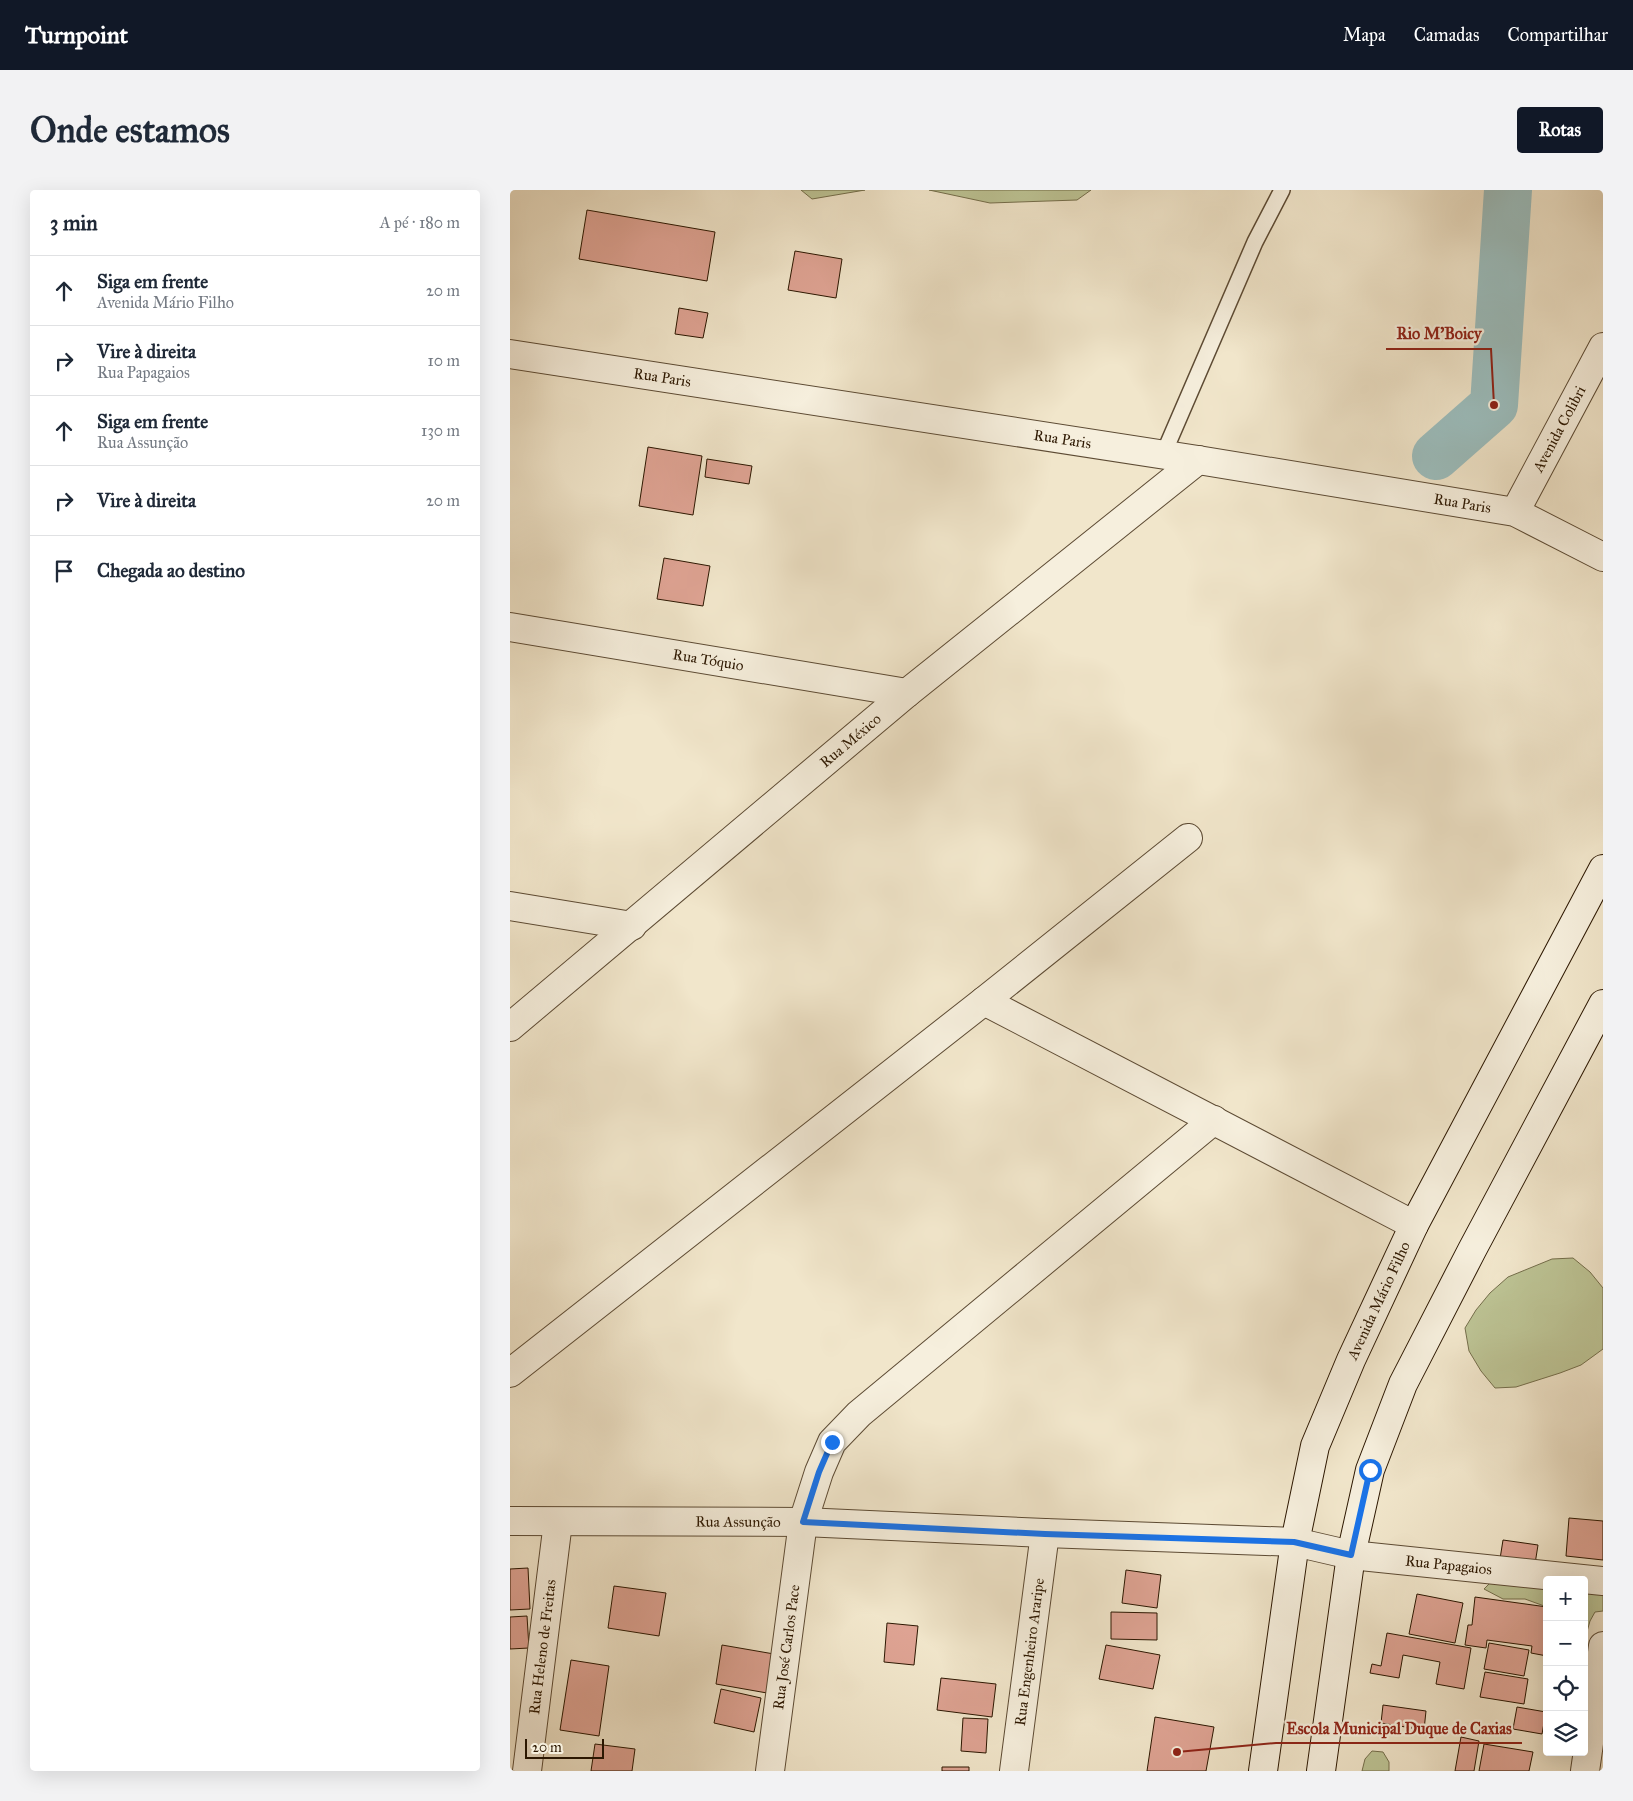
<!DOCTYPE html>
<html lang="pt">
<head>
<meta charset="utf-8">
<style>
  :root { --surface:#fff; --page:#f2f2f3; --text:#1f2937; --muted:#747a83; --line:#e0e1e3; --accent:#111827 }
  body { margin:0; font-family:"IM FELL Great Primer",serif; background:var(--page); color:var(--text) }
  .controls { position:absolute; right:15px; bottom:15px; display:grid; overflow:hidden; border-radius:5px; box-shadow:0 5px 20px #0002 }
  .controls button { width:45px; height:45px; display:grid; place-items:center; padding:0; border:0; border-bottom:1px solid var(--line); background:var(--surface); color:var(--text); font:25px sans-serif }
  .scale { position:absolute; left:15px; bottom:12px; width:79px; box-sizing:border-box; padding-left:5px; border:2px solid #2c1701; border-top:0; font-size:14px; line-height:18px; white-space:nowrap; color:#2c1701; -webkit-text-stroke:4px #f6efdd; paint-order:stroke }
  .stop { position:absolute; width:15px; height:15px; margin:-11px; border:4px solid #1a73e8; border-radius:50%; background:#fff }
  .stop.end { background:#1a73e8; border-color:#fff; box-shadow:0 1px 5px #0008 }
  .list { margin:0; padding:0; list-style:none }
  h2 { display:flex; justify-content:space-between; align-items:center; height:65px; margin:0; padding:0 20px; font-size:21px }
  h2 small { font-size:16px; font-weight:400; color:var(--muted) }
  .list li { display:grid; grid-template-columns:32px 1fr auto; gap:15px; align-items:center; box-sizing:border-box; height:70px; padding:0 20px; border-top:1px solid var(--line) }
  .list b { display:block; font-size:19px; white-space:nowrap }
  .list p { margin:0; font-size:16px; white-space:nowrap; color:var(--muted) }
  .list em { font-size:16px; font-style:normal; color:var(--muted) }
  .icon { flex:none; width:28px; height:28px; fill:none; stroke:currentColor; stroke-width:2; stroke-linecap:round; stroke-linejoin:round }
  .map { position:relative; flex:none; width:1093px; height:1581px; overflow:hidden; border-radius:5px }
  header { display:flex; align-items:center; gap:30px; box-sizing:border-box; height:70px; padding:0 25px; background:var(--accent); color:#fff }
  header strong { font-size:24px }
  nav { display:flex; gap:28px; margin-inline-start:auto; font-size:18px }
  .intro { display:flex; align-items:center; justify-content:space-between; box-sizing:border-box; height:120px; padding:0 30px }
  h1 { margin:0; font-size:35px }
  .button { padding:12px 22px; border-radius:5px; background:var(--accent); color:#fff; font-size:18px; font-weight:700 }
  main { display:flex; gap:30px; padding:0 30px }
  aside { flex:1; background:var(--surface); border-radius:5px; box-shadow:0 5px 20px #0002 }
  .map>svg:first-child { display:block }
  .green { fill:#bdc495; stroke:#746e4b }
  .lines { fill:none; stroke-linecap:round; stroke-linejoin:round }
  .river { stroke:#9cbebe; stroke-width:48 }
  .building { fill:#dea393; stroke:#2c1701 }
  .lane-casing { stroke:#5d4b34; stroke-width:18 }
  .street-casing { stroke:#5d4b34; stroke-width:30 }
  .secondary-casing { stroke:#2c1701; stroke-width:30 }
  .lane { stroke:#f6efdd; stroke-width:15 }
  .street { stroke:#f6efdd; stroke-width:28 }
  .secondary { stroke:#f6efdd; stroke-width:28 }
  .route { stroke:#1a73e8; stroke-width:6 }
  .labels { text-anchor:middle; stroke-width:4.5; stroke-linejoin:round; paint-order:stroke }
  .street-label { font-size:15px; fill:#2c1701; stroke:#f6efdd }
  .leader { fill:none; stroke:#8f2418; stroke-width:2 }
  .callout-dot { fill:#8f2418; stroke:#f6efdd; stroke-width:2 }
  .callout-label { font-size:16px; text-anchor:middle; font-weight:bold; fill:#8f2418; stroke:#f6efdd; stroke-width:4.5; stroke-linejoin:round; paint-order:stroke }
</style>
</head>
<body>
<header>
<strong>Turnpoint</strong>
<nav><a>Mapa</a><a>Camadas</a><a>Compartilhar</a></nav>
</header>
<div class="intro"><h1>Onde estamos</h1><a class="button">Rotas</a></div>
<main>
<aside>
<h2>3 min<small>A pé · 180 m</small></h2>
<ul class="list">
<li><svg class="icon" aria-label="ahead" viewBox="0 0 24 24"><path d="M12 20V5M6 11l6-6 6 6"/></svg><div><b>Siga em frente</b><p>Avenida Mário Filho</p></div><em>20 m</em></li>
<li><svg class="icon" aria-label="right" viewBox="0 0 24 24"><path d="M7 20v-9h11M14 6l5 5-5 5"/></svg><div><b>Vire à direita</b><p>Rua Papagaios</p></div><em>10 m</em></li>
<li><svg class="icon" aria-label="ahead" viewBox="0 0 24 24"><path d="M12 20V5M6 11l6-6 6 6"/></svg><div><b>Siga em frente</b><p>Rua Assunção</p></div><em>130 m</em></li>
<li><svg class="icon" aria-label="right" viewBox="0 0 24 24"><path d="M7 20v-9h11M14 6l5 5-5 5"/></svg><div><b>Vire à direita</b></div><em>20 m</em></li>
<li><svg class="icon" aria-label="arrive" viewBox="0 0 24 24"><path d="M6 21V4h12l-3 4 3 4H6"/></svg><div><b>Chegada ao destino</b></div></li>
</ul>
</aside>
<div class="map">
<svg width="1093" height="1581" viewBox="0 0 1093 1581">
  <rect width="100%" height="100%" fill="#f1e6cb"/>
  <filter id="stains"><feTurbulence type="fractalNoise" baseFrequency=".004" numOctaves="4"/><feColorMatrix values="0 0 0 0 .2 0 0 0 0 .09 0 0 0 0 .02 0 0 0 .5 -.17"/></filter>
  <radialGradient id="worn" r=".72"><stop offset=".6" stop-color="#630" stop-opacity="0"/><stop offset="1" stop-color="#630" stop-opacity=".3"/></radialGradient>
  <!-- green -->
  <path class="green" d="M291 0H355L302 9Z
    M419 0H581L567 10 480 13Z
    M1063 1068 1080 1082 1093 1098V1159L1071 1175 1050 1183 1006 1197 985 1198 971 1181 959 1161 955 1138 966 1120 980 1103 998 1087 1042 1069Z
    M982 1391 1037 1396V1417L1015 1409H993L974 1399Z
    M1074 1393 1093 1396V1421L1085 1422 1080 1431 1074 1452Z
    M862 1561 873 1562 879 1572V1581H852L855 1569Z"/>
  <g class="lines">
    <!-- river -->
    <path class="river" d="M926 266 984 215 998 0"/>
  </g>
  <!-- building -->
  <path class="building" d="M77 20 205 42 197 91 69 69Z
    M285 61 332 69 326 108 278 100Z
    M169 118 198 123 193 148 165 144Z
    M138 257 192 266 183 325 129 316Z
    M197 269 242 276 239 294 195 287Z
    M154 368 200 376 193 416 147 409Z
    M1059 1328 1093 1331V1370L1056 1366Z
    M993 1350 1028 1355 1025 1374 990 1369Z
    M18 1378 20 1419 0 1420V1379Z
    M616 1380 651 1385 647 1418 612 1413Z
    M104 1396 156 1403 149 1446 98 1438Z
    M907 1404 953 1413 945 1453 899 1444Z
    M965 1407 1037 1417V1466L1021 1463 1022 1456 977 1450 976 1458 955 1455 958 1435H962Z
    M601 1422 647 1423V1450L601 1449Z
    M17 1426 19 1458 0 1459V1427Z
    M377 1433 408 1436 404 1475 374 1472Z
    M877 1443 961 1458 954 1499 926 1494 930 1472 893 1465 889 1488 860 1483 862 1474 871 1476Z
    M979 1453 1019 1460 1014 1486 974 1479Z
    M212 1455 264 1464 257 1503 206 1494Z
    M596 1455 650 1465 643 1499 589 1489Z
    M61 1470 99 1476 89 1546 50 1540Z
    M975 1482 1018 1489 1014 1514 970 1507Z
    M431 1488 486 1494 482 1527 427 1520Z
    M211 1499 251 1508 244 1542 204 1533Z
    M873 1515 916 1521 914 1540 871 1533Z
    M1007 1517 1036 1522 1032 1544 1003 1539Z
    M645 1527 704 1537 696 1581H637Z
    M453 1528 478 1529 476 1563 451 1561Z
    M951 1547 969 1551 964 1581H945Z
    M85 1554 125 1559 122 1581H81Z
    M974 1554 1023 1562 1019 1581H969Z
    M432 1577H459V1581H432Z"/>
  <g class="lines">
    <!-- lane casing -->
    <g class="lane-casing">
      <path id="lane" d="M653 265 745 52 772 0"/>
    </g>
    <!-- street casing -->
    <g class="street-casing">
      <g id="street">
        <path id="s1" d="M0 164 688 270 1005 322 1093 367"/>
        <path id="s2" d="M1005 322 1093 157"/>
        <path id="s3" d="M0 437 397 503"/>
        <path d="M0 716 122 736"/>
        <path d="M474 811 904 1035"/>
        <path id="s4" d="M0 837 397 503 688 270"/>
        <path d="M0 1183 474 811 678 648"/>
        <path id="s5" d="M0 1331 293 1332 535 1343 785 1352 841 1365 1093 1391"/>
        <path id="s6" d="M17 1581 48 1332"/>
        <path id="s7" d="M260 1581 293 1332 309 1282 322 1252 349 1224 704 930"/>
        <path id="s8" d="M504 1581 535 1343"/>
        <path d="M1075 1581 1093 1456"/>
      </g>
    </g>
    <!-- secondary casing -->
    <g class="secondary-casing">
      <g id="secondary">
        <path id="s9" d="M753 1581 785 1352 805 1256 841 1170 904 1035 1093 679"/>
        <path d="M811 1581 841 1365 860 1280 893 1194 962 1060 1093 814"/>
      </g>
    </g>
    <!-- lane -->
    <use href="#lane" class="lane"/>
    <!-- street -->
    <use href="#street" class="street"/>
    <!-- secondary -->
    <use href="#secondary" class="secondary"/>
  </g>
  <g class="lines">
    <!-- route -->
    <path class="route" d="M322 1252 309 1282 293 1332 535 1344 784 1352 841 1365 860 1280"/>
  </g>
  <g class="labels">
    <!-- street labels -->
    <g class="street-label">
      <text dy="5" stroke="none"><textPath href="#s1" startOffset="154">Rua Paris</textPath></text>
      <text dy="5" stroke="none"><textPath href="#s2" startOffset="94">Avenida Colibri</textPath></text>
      <text dy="5" stroke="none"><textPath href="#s1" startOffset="559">Rua Paris</textPath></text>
      <text dy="5" stroke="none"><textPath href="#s1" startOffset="964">Rua Paris</textPath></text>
      <text dy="5" stroke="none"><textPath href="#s3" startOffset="201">Rua Tóquio</textPath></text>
      <text dy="5" stroke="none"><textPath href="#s4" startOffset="445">Rua México</textPath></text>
      <text dy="5" stroke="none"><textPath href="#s9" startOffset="488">Avenida Mário Filho</textPath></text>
      <text dy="5" stroke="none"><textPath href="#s5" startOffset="228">Rua Assunção</textPath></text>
      <text dy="5" stroke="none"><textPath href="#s5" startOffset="941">Rua Papagaios</textPath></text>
      <text dy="5" stroke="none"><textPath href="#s6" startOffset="125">Rua Heleno de Freitas</textPath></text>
      <text dy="5" stroke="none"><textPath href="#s7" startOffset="125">Rua José Carlos Pace</textPath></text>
      <text dy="5" stroke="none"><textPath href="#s8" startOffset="120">Rua Engenheiro Araripe</textPath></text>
    </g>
  </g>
  <!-- callouts -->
  <path class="leader" d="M984 215L981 159H876M667 1562L766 1553H1012"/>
  <g class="callout-dot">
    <circle cx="984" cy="215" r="5"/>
    <circle cx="667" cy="1562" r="5"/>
  </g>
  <g class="callout-label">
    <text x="929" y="149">Rio M'Boicy</text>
    <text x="889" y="1544">Escola Municipal Duque de Caxias</text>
  </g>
  <rect width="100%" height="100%" filter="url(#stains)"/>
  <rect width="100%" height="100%" fill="url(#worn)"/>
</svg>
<div class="controls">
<button>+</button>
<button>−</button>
<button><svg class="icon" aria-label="locate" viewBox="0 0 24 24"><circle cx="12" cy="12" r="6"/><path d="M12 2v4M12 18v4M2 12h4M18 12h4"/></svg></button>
<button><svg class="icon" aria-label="layers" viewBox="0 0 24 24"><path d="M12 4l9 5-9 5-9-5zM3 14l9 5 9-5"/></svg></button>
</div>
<div class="scale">20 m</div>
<div class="stop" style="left:860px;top:1280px"></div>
<div class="stop end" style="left:322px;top:1252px"></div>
</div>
</main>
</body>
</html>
